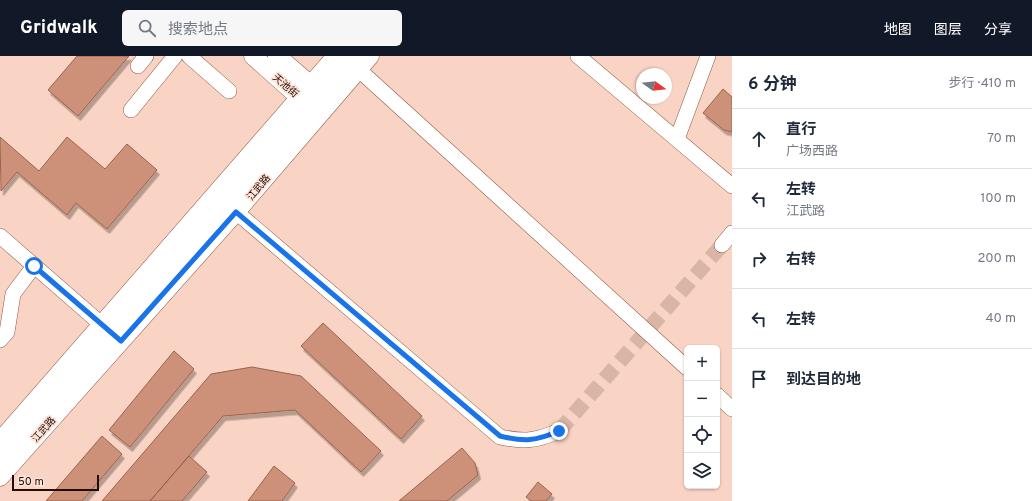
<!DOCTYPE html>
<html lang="zh">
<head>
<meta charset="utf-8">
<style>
  :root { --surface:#fff; --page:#f6f6f7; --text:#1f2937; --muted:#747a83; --line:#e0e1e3; --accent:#111827 }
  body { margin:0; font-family:Overpass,"Noto Sans SC",sans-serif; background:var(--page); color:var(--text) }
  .controls { position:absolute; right:12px; bottom:12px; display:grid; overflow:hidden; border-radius:6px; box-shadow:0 1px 3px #0004 }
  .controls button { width:36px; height:36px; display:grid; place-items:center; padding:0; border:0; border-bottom:1px solid var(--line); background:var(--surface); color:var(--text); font:20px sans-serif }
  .compass { position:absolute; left:636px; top:12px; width:36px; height:36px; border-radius:50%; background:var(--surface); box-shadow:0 1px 3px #0004; rotate:105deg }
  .scale { position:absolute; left:12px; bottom:10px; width:87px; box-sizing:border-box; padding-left:4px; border:2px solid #220d05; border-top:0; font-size:11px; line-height:14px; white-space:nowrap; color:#220d05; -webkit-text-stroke:3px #fde3d8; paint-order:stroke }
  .stop { position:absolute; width:12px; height:12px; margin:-9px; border:3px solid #1a73e8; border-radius:50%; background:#fff }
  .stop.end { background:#1a73e8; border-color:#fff; box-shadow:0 1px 4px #0008 }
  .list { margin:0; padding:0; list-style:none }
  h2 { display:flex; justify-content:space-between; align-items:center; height:52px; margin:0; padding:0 16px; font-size:17px }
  h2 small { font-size:13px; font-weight:400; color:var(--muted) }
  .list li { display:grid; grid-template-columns:26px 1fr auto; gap:12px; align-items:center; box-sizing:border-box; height:60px; padding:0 16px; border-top:1px solid var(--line) }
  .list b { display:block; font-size:15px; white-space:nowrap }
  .list p { margin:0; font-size:13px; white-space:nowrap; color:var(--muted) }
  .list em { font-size:13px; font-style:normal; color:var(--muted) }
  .icon { flex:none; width:22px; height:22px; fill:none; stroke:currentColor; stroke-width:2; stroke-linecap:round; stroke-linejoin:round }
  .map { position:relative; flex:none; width:732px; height:445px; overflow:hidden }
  header { display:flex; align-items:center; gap:24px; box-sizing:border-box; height:56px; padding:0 20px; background:var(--accent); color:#fff }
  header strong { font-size:19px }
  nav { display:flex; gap:22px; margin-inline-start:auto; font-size:14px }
  .search { width:280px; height:36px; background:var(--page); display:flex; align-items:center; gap:10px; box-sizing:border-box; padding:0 14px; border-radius:6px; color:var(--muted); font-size:15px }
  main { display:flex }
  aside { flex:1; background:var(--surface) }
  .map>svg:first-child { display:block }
  .building { fill:#cd9179; stroke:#9b634c; filter:url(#shadow) }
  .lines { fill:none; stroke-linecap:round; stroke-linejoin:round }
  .minor-tunnel { stroke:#d9b5a6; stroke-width:15; stroke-dasharray:15 8; stroke-linecap:butt }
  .minor-casing { stroke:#8e5740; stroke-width:16 }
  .major-casing { stroke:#8e5740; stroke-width:19 }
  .minor { stroke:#fff; stroke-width:15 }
  .major { stroke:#fff; stroke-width:18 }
  .route { stroke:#1a73e8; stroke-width:5 }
  .labels { text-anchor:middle; stroke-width:3.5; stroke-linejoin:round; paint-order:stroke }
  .street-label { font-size:10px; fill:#220d05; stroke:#fde3d8 }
</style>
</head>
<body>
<header>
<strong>Gridwalk</strong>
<div class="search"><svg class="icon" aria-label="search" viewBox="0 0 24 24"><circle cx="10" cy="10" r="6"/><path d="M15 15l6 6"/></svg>搜索地点</div>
<nav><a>地图</a><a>图层</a><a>分享</a></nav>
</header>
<main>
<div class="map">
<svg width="732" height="445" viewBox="0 0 732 445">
  <defs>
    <filter id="shadow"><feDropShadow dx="2.5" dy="4.5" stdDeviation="0" flood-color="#0004"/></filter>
  </defs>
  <rect width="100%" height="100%" fill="#f9d3c3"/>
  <!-- building -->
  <path class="building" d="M77 0H129L78 60 48 34Z
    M723 33 732 41V76L724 74 703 57Z
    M0 81 39 115 67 81 105 113 127 88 157 114 107 173 76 147 67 159 17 116 1 135Z
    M323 267 422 360 401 383 301 290Z
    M174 295 194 313 130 391 109 374Z
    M252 311 301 320 381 395 361 416 295 354 223 360 150 445H102L211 318Z
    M102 380 122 398 82 445H46Z
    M462 392 475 407 478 419 447 445H399Z
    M189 400 207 416 182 445H150Z
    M274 410 295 427 282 445H248Z
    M538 426 552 438 546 445H531L526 441Z"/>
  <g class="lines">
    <!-- minor-tunnel -->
    <path class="minor-tunnel" d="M559 375 722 189"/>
    <!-- minor casing -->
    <g class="minor-casing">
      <path id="minor" d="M189 0 229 35
        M578 0 732 130
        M138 10 146 0
        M358 13 687 312
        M131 54 175 0
        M677 83 708 0
        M228 149 500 381C524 386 536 385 559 375
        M0 180 108 274
        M722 189 732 177
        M0 284 7 276 13 238 34 210
        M717 339 732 353
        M0 383 334 0"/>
    </g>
    <!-- major casing -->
    <g class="major-casing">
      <path id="major" d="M253 0 317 57
        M277 0 328 44
        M0 399 225 147 351 0
        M0 421 236 156 370 0"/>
    </g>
    <!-- minor -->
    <use href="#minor" class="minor"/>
    <!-- major -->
    <use href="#major" class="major"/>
  </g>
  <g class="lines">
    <!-- route -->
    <path class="route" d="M34 210 121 285 236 156 500 380C524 386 536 385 559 375"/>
  </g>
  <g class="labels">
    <!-- street labels -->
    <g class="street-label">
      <text transform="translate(286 29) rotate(41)" y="4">天池街</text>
      <text transform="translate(258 131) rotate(-50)" y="4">江武路</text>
      <text transform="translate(43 373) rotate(-48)" y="4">江武路</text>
    </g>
  </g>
</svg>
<div class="controls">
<button>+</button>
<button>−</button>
<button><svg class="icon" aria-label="locate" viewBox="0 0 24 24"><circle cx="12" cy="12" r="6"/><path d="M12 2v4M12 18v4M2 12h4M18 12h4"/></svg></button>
<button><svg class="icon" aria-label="layers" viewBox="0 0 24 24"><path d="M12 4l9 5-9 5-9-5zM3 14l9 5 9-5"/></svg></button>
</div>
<svg class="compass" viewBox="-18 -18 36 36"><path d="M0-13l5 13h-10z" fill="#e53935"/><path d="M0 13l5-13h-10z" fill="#747a83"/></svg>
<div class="scale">50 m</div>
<div class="stop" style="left:34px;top:210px"></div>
<div class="stop end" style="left:559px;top:375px"></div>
</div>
<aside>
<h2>6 分钟<small>步行 · 410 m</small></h2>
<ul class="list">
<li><svg class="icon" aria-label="ahead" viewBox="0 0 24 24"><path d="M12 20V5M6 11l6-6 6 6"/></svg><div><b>直行</b><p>广场西路</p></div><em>70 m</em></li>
<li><svg class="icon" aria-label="left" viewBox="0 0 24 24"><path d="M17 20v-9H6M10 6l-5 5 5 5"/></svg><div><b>左转</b><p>江武路</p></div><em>100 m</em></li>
<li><svg class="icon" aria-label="right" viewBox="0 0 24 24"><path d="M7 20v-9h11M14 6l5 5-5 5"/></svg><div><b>右转</b></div><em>200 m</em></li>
<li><svg class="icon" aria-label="left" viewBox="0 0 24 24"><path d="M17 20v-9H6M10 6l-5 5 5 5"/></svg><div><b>左转</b></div><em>40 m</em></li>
<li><svg class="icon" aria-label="arrive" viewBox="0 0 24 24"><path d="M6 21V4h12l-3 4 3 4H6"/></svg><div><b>到达目的地</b></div></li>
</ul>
</aside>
</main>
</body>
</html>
